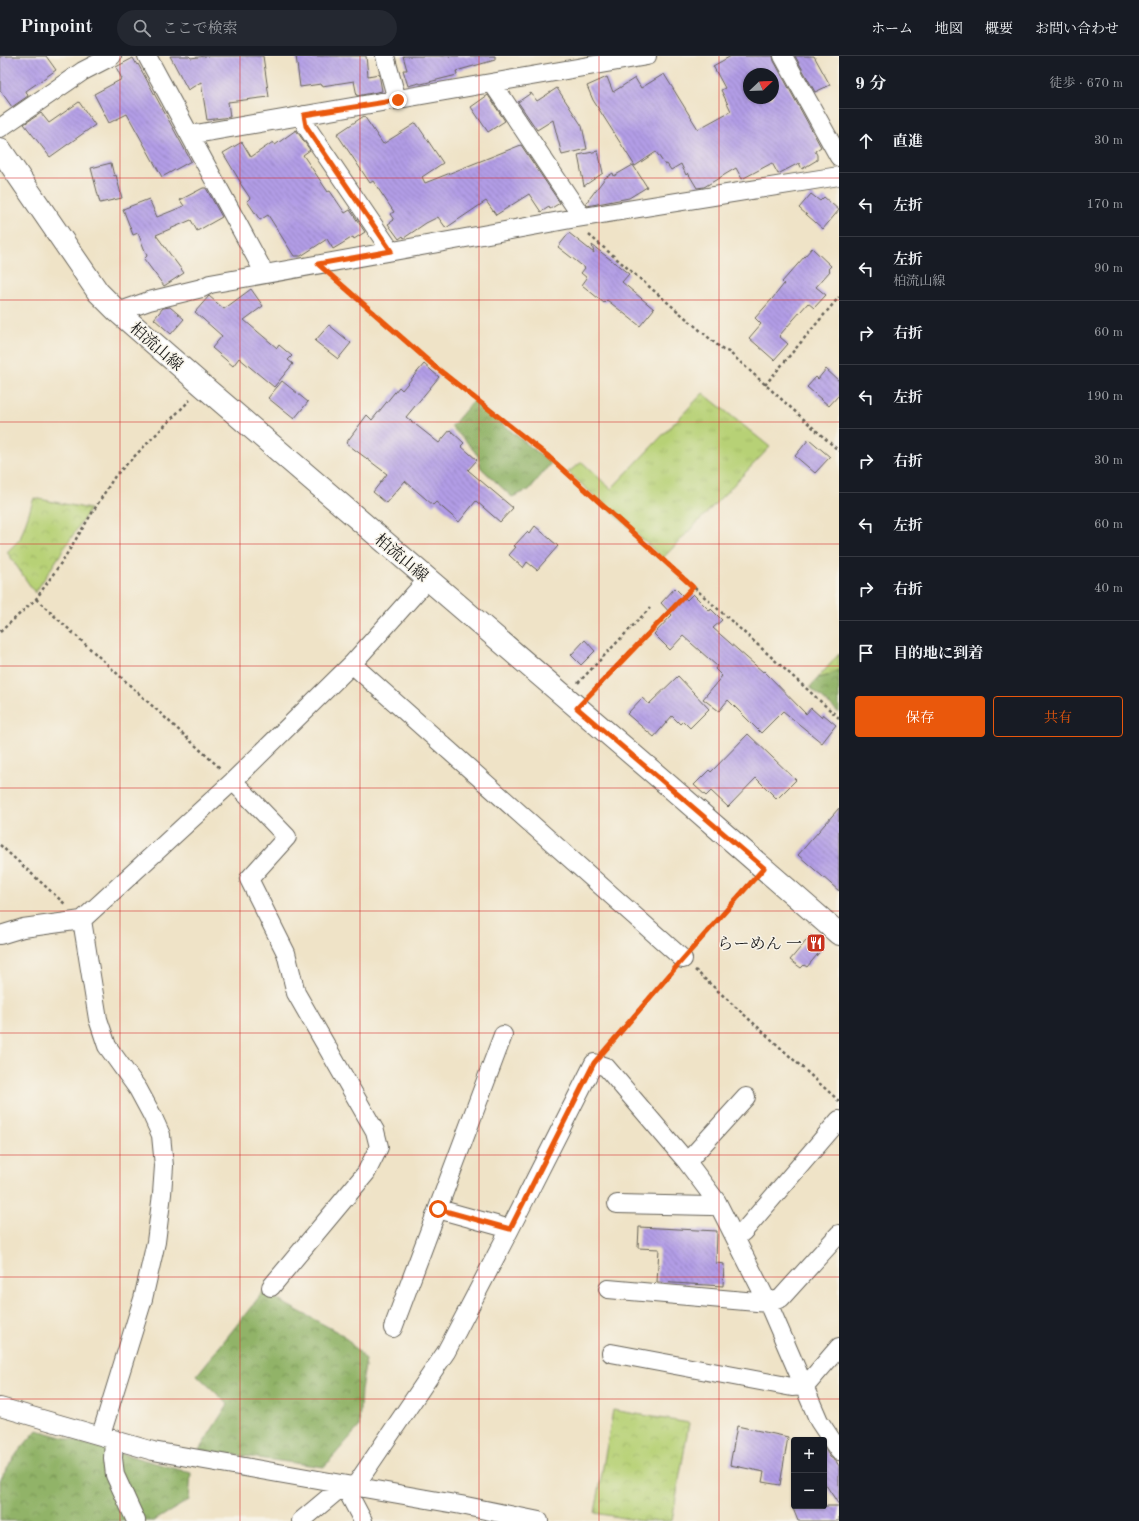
<!DOCTYPE html>
<html lang="ja">
<head>
<meta charset="utf-8">
<style>
  :root { --surface:#171b24; --page:#242831; --text:#f1f3f6; --muted:#9ea1a6; --line:#363941; --accent:#ea580c }
  body { margin:0; font-family:"Old Standard TT","Noto Serif JP",serif; background:var(--page); color:var(--text) }
  .controls { position:absolute; right:12px; bottom:12px; display:grid; overflow:hidden; border-radius:4px; box-shadow:0 1px 3px #0004 }
  .controls button { width:36px; height:36px; display:grid; place-items:center; padding:0; border:0; border-bottom:1px solid var(--line); background:var(--surface); color:var(--text); font:20px sans-serif }
  .compass { position:absolute; left:743px; top:12px; width:36px; height:36px; border-radius:50%; background:var(--surface); box-shadow:0 1px 3px #0004; rotate:67deg }
  .stop { position:absolute; width:12px; height:12px; margin:-9px; border:3px solid #ea580c; border-radius:50%; background:#fff }
  .stop.end { background:#ea580c; border-color:#fff; box-shadow:0 1px 4px #0008 }
  .list { margin:0; padding:0; list-style:none }
  h2 { display:flex; justify-content:space-between; align-items:center; height:52px; margin:0; padding:0 16px; font-size:17px }
  h2 small { font-size:13px; font-weight:400; color:var(--muted) }
  .list li { display:grid; grid-template-columns:26px 1fr auto; gap:12px; align-items:center; box-sizing:border-box; height:64px; padding:0 16px; border-top:1px solid var(--line) }
  .list b { display:block; font-size:15px; white-space:nowrap }
  .list p { margin:0; font-size:13px; white-space:nowrap; color:var(--muted) }
  .list em { font-size:13px; font-style:normal; color:var(--muted) }
  .actions { display:flex; gap:8px; padding:12px 16px }
  .actions a { flex:1; padding:9px 0; border:1px solid var(--accent); border-radius:4px; text-align:center; font-size:14px; color:var(--accent) }
  .actions .main { background:var(--accent); color:#fff }
  .icon { flex:none; width:22px; height:22px; fill:none; stroke:currentColor; stroke-width:2; stroke-linecap:round; stroke-linejoin:round }
  .map { position:relative; flex:none; width:839px; height:1465px; overflow:hidden }
  header { display:flex; align-items:center; gap:24px; box-sizing:border-box; height:56px; padding:0 20px; background:var(--surface); border-bottom:1px solid var(--line) }
  header strong { font-size:19px }
  nav { display:flex; gap:22px; margin-inline-start:auto; font-size:14px }
  .search { width:280px; height:36px; background:var(--page); display:flex; align-items:center; gap:10px; box-sizing:border-box; padding:0 14px; border-radius:22px; color:var(--muted); font-size:15px }
  main { display:flex }
  aside { flex:1; background:var(--surface) }
  .map>svg:first-child { display:block }
  .grass { fill:url(#grass-tufts); stroke:#6a7649 }
  .forest { fill:url(#forest-crowns); stroke:#566842 }
  .park { fill:url(#park-crowns); stroke:#6a7649 }
  .building { fill:url(#building-back-hatch); fill-rule:evenodd }
  .lines { fill:none; stroke-linecap:round; stroke-linejoin:round }
  .minor-casing { stroke:#666258; stroke-width:20 }
  .secondary-casing { stroke:#666258; stroke-width:24 }
  .path { stroke:#666258; stroke-width:2.5; stroke-dasharray:3 3; stroke-linecap:butt }
  .minor { stroke:#fff; stroke-width:18 }
  .secondary { stroke:#fff; stroke-width:22 }
  .route { stroke:#ea580c; stroke-width:5 }
  .grid { fill:none; stroke:#d62828; stroke-width:1; stroke-opacity:0.55 }
  .labels { text-anchor:middle; stroke-width:3; stroke-linejoin:round; paint-order:stroke }
  .street-label { font-size:16px; fill:#1c1c1c; stroke:#f7f3e8 }
  .poi-label { font-size:16px; fill:#1c1c1c; stroke:#f7f3e8; text-anchor:end }
</style>
</head>
<body>
<header>
<strong>Pinpoint</strong>
<div class="search"><svg class="icon" aria-label="search" viewBox="0 0 24 24"><circle cx="10" cy="10" r="6"/><path d="M15 15l6 6"/></svg>ここで検索</div>
<nav><a>ホーム</a><a>地図</a><a>概要</a><a>お問い合わせ</a></nav>
</header>
<main>
<div class="map">
<svg width="839" height="1465" viewBox="0 0 839 1465">
  <defs>
    <pattern id="grass-tufts" width="24" height="20" patternUnits="userSpaceOnUse"><rect width="24" height="20" fill="#b7d176"/><path d="M3 7l-1-3M5 7V3M7 7l1-3M15 17l-1-3M17 17v-4M19 17l1-3" fill="none" stroke="#9db366"/></pattern>
    <pattern id="forest-crowns" width="20" height="18" patternUnits="userSpaceOnUse"><rect width="20" height="18" fill="#91b367"/><path d="M2 6a3 3 0 1 1 6 0M12 15a3 3 0 1 1 6 0" fill="none" stroke="#769154"/></pattern>
    <pattern id="park-crowns" width="20" height="18" patternUnits="userSpaceOnUse"><rect width="20" height="18" fill="#b7d176"/><path d="M2 6a3 3 0 1 1 6 0M12 15a3 3 0 1 1 6 0" fill="none" stroke="#9db366"/></pattern>
    <pattern id="building-back-hatch" width="6" height="6" patternUnits="userSpaceOnUse"><rect width="6" height="6" fill="#b29de6"/><path d="M-1 5l2 2M0 0l6 6M5-1l2 2" fill="none" stroke="#907fba"/></pattern>
  </defs>
  <rect width="100%" height="100%" fill="#f7f3e8"/>
  <filter id="ink" filterUnits="userSpaceOnUse"><feTurbulence type="fractalNoise" baseFrequency=".025" numOctaves="2"/><feDisplacementMap in="SourceGraphic" scale="8" xChannelSelector="R" yChannelSelector="G"/><feConvolveMatrix kernelMatrix="1 2 1 2 8 2 1 2 1" color-interpolation-filters="sRGB"/></filter>
  <filter id="wash" filterUnits="userSpaceOnUse"><feTurbulence type="fractalNoise" baseFrequency=".012" numOctaves="4" result="noise"/><feDisplacementMap in="SourceGraphic" scale="16" xChannelSelector="R" yChannelSelector="G"/><feGaussianBlur stdDeviation="0.9" result="paint"/><feColorMatrix in="noise" values="0 0 0 0 0 0 0 0 0 0 0 0 0 0 0 0 0 1.4 0 .05"/><feComposite in="paint" operator="in"/></filter>
  <g filter="url(#wash)">
    <rect width="100%" height="100%" fill="#efe3c7"/>
    <!-- grass -->
    <path class="grass" d="M703 337 770 391 663 502 568 416 582 406 611 433Z
      M839 598V614L827 620 818 622Z"/>
    <!-- forest -->
    <path class="forest" d="M473 345 551 407 529 434 512 441 481 412 478 400 466 385 451 371Z
      M839 614V657L810 631 818 622 827 620Z
      M263 1236 343 1279 366 1304 361 1334 359 1371 324 1411 199 1394 228 1348 197 1319Z
      M37 1374 191 1417 189 1444 154 1465H0V1422L18 1396Z"/>
    <!-- park -->
    <path class="park" d="M34 442 90 453 35 537 7 496 20 483Z
      M613 1354 689 1367 672 1465H641L595 1457Z"/>
    <g id="blocks">
      <!-- building -->
      <path class="building" d="M0 0H46L56 14 26 35 28 40 12 51 0 34Z
        M170 0H189L191 2 205 0H263L269 41 228 46 230 61 207 64 201 26 188 34Z
        M296 0H366L368 20 379 18 382 35 357 40 354 25 322 30 321 28 300 31Z
        M403 0H495V4L456 15 457 19 421 28 419 27 408 30 403 14H407Z
        M731 0H773L774 5 821 91 815 95 817 99V104L802 113 799 107 778 118 772 107 742 123 736 112 704 131 697 132 688 117 686 119 681 108 671 114 667 108 665 109 656 96 635 110 593 44 587 30 607 21 613 36 635 22 641 32 664 18 698 73 731 55 721 34 725 32 713 10ZM749 18H773V42H749Z
        M795 0H814L830 29 815 36Z
        M133 2 137 9 138 8 191 105 162 121 127 58 109 67 94 38 122 23 116 11Z
        M557 32 582 70 587 93 562 99 553 64 537 74 518 46 531 37 537 45Z
        M488 39 505 65 488 76 471 51Z
        M79 46 95 69 50 101 24 68 41 57 49 67Z
        M364 60 383 88 416 67 443 107 422 121 425 127 521 89 560 147 550 153 549 151 541 156 529 138 496 159 486 145 446 172 438 161 426 167 404 182 403 180 399 183 388 168 394 164 390 158 394 156 373 125 370 127 337 78Z
        M296 74 310 94 303 99 328 136 330 135 345 157 350 154 365 176 354 183 353 181 333 193 327 183 301 200H294L268 159 260 164 247 145 250 142 240 127H241L223 97 242 86 251 101 273 86 275 89Z
        M598 95 603 117 584 130 578 99Z
        M111 107 114 120 116 119 122 142 100 147 91 112Z
        M633 109 647 131 629 142 587 150 586 147 605 122 613 117 614 120Z
        M203 132H206L222 161 197 175 191 164 156 179 184 217 164 230 144 203 147 200 138 177 133 179 123 153 149 143 157 161 184 150 180 144Z
        M811 138 820 145 824 141 839 154 823 173 799 152Z
        M569 177 594 197 592 189 629 218 622 226 654 253 640 270 607 244 604 247 582 229 587 222 581 217 585 212 558 191Z
        M812 192 831 210 828 213 830 215 816 231 826 239 814 252 808 247 779 280 788 288 774 304 749 282 761 268 755 262 772 243 784 228 782 226Z
        M251 233 263 250 244 264 277 292 279 289 292 300 288 304 293 308 274 331 239 302 233 310 212 292 222 280 195 256 209 240 224 253Z
        M170 251 184 263 171 278 154 263 163 252Z
        M329 269 351 287 338 303 315 285Z
        M424 308 439 321 406 361 439 387 450 374 464 387 461 390 477 404 468 414 513 452 500 466 476 445 459 466 436 446 433 449 405 425 386 447 373 436 387 418 346 387 367 359 372 364 399 331 402 334Z
        M826 313 839 325V339L829 350 807 331 816 321 818 323Z
        M282 325 308 346 294 363 268 342Z
        M809 383 830 401 815 417 795 400Z
        M535 470 558 490 537 514 527 506 523 512 509 499 516 491 514 490 527 476 529 478Z
        M675 532 687 544 693 538 710 555 711 553 722 564 713 572 763 616 764 615 806 658 811 652 821 661 823 658 836 669 822 687 783 655 761 677 728 644 719 655 703 643 722 620 715 613 717 610 683 580 670 594 654 578 672 559 661 547Z
        M585 584 595 595 581 609 571 599Z
        M678 620 709 653 690 672 683 665 680 668 672 660 654 681 627 658 642 642 649 648Z
        M748 678 796 724 777 743 756 722 728 751 711 735 706 740 694 729 709 714 711 716Z
        M839 752V835L798 799Z
        M811 879 823 889 821 892 822 893 807 911 804 909 801 912 790 904Z
        M639 1171 717 1175 716 1207 724 1208 723 1230 657 1226 659 1193 638 1192Z
        M737 1370 788 1381 780 1429 762 1426 764 1416 730 1409Z
        M824 1391 830 1401 836 1405 839 1410V1449L824 1426Z
        M792 1450H839V1465H798Z"/>
    </g>
  </g>
  <g filter="url(#ink)">
    <use href="#blocks" fill-opacity="0" stroke="#666258" stroke-width="1"/>
    <g class="lines">
      <!-- minor casing -->
      <g class="minor-casing">
        <path id="minor" d="M147 0 265 218
          M385 0 397 44
          M783 0 839 101
          M493 28 582 161
          M304 59 306 70 391 195
          M0 72 83 15 112 0
          M190 79 647 0
          M118 256 149 245 202 232 210 228 571 163 839 120
          M352 608 683 903
          M233 725 287 781 249 823 286 897 296 937 375 1075 379 1091 366 1117 271 1231
          M82 864 98 963 107 990 138 1033 152 1059 161 1079 164 1110 162 1138 156 1186 143 1243 101 1379
          M0 879 23 872 82 864 233 725 352 608 428 523
          M687 1106 746 1041
          M617 1148 711 1150 717 1146
          M438 1153 510 1173
          M735 1180 743 1176 839 1064
          M608 1233 768 1247 781 1242 839 1178
          M393 1272 503 979
          M611 1297 792 1331 803 1330 809 1326 839 1291
          M0 1351 153 1395 461 1449 539 1465
          M114 1383 113 1402 115 1419 136 1465
          M355 1430 446 1296 510 1173 594 1007 606 1011 687 1106 717 1146 768 1247 819 1365 839 1395
          M301 1465 344 1429 363 1465"/>
      </g>
      <!-- secondary casing -->
      <g class="secondary-casing">
        <path id="secondary" d="M0 93 98 236 118 256 203 330 668 729 839 878"/>
      </g>
      <!-- path -->
      <path class="path" d="M589 179 723 294 729 296 839 395
        M335 223 433 309 548 400 839 662
        M765 329 839 241
        M36 543 221 713
        M0 576 36 543 63 504 115 420 190 344
        M578 627 650 552
        M591 637 693 531
        M0 789 66 849
        M695 890 751 826
        M695 914 839 1045
        M606 993 672 916"/>
      <!-- minor -->
      <use href="#minor" class="minor"/>
      <!-- secondary -->
      <use href="#secondary" class="secondary"/>
    </g>
  </g>
  <g class="lines" filter="url(#ink)">
    <!-- route -->
    <path class="route" d="M398 44 304 59 306 70 391 195 318 208 433 309 548 400 693 531 577 652 764 812 683 903 594 1007 510 1173 438 1153"/>
  </g>
  <!-- grid -->
  <path class="grid" d="M120 0V1465M240 0V1465M360 0V1465M479 0V1465M599 0V1465M719 0V1465M0 122H839M0 244H839M0 366H839M0 488H839M0 610H839M0 732H839M0 855H839M0 977H839M0 1099H839M0 1221H839M0 1343H839"/>
  <!-- icons -->
  <defs>
    <g id="restaurant-square" transform="scale(1)"><rect x="-9" y="-9" width="18" height="18" rx="4" fill="#c8321e" stroke="#f7f3e8"/><path d="M-5-6h1v4h1v-4h1v4h1v-4h1v5L-1.5 .5V6h-2V.5L-5-1ZM5-6V6H3V1.5H1.5Q1.5-4 5-6Z" fill="#fff"/></g>
  </defs>
  <g fill-rule="evenodd">
    <use href="#restaurant-square" x="816" y="887"/>
  </g>
  <g class="labels">
    <!-- street labels -->
    <g class="street-label">
      <text transform="translate(157 290) rotate(41)" y="6">柏流山線</text>
      <text transform="translate(402 501) rotate(40)" y="6">柏流山線</text>
    </g>
    <!-- poi labels -->
    <g class="poi-label">
      <text x="802" y="893">らーめん 一</text>
    </g>
  </g>
</svg>
<div class="controls">
<button>+</button>
<button>−</button>
</div>
<svg class="compass" viewBox="-18 -18 36 36"><path d="M0-13l5 13h-10z" fill="#e53935"/><path d="M0 13l5-13h-10z" fill="#9ea1a6"/></svg>
<div class="stop" style="left:438px;top:1153px"></div>
<div class="stop end" style="left:398px;top:44px"></div>
</div>
<aside>
<h2>9 分<small>徒歩 · 670 m</small></h2>
<ul class="list">
<li><svg class="icon" aria-label="ahead" viewBox="0 0 24 24"><path d="M12 20V5M6 11l6-6 6 6"/></svg><div><b>直進</b></div><em>30 m</em></li>
<li><svg class="icon" aria-label="left" viewBox="0 0 24 24"><path d="M17 20v-9H6M10 6l-5 5 5 5"/></svg><div><b>左折</b></div><em>170 m</em></li>
<li><svg class="icon" aria-label="left" viewBox="0 0 24 24"><path d="M17 20v-9H6M10 6l-5 5 5 5"/></svg><div><b>左折</b><p>柏流山線</p></div><em>90 m</em></li>
<li><svg class="icon" aria-label="right" viewBox="0 0 24 24"><path d="M7 20v-9h11M14 6l5 5-5 5"/></svg><div><b>右折</b></div><em>60 m</em></li>
<li><svg class="icon" aria-label="left" viewBox="0 0 24 24"><path d="M17 20v-9H6M10 6l-5 5 5 5"/></svg><div><b>左折</b></div><em>190 m</em></li>
<li><svg class="icon" aria-label="right" viewBox="0 0 24 24"><path d="M7 20v-9h11M14 6l5 5-5 5"/></svg><div><b>右折</b></div><em>30 m</em></li>
<li><svg class="icon" aria-label="left" viewBox="0 0 24 24"><path d="M17 20v-9H6M10 6l-5 5 5 5"/></svg><div><b>左折</b></div><em>60 m</em></li>
<li><svg class="icon" aria-label="right" viewBox="0 0 24 24"><path d="M7 20v-9h11M14 6l5 5-5 5"/></svg><div><b>右折</b></div><em>40 m</em></li>
<li><svg class="icon" aria-label="arrive" viewBox="0 0 24 24"><path d="M6 21V4h12l-3 4 3 4H6"/></svg><div><b>目的地に到着</b></div></li>
</ul>
<div class="actions"><a class="main">保存</a><a>共有</a></div>
</aside>
</main>
</body>
</html>
